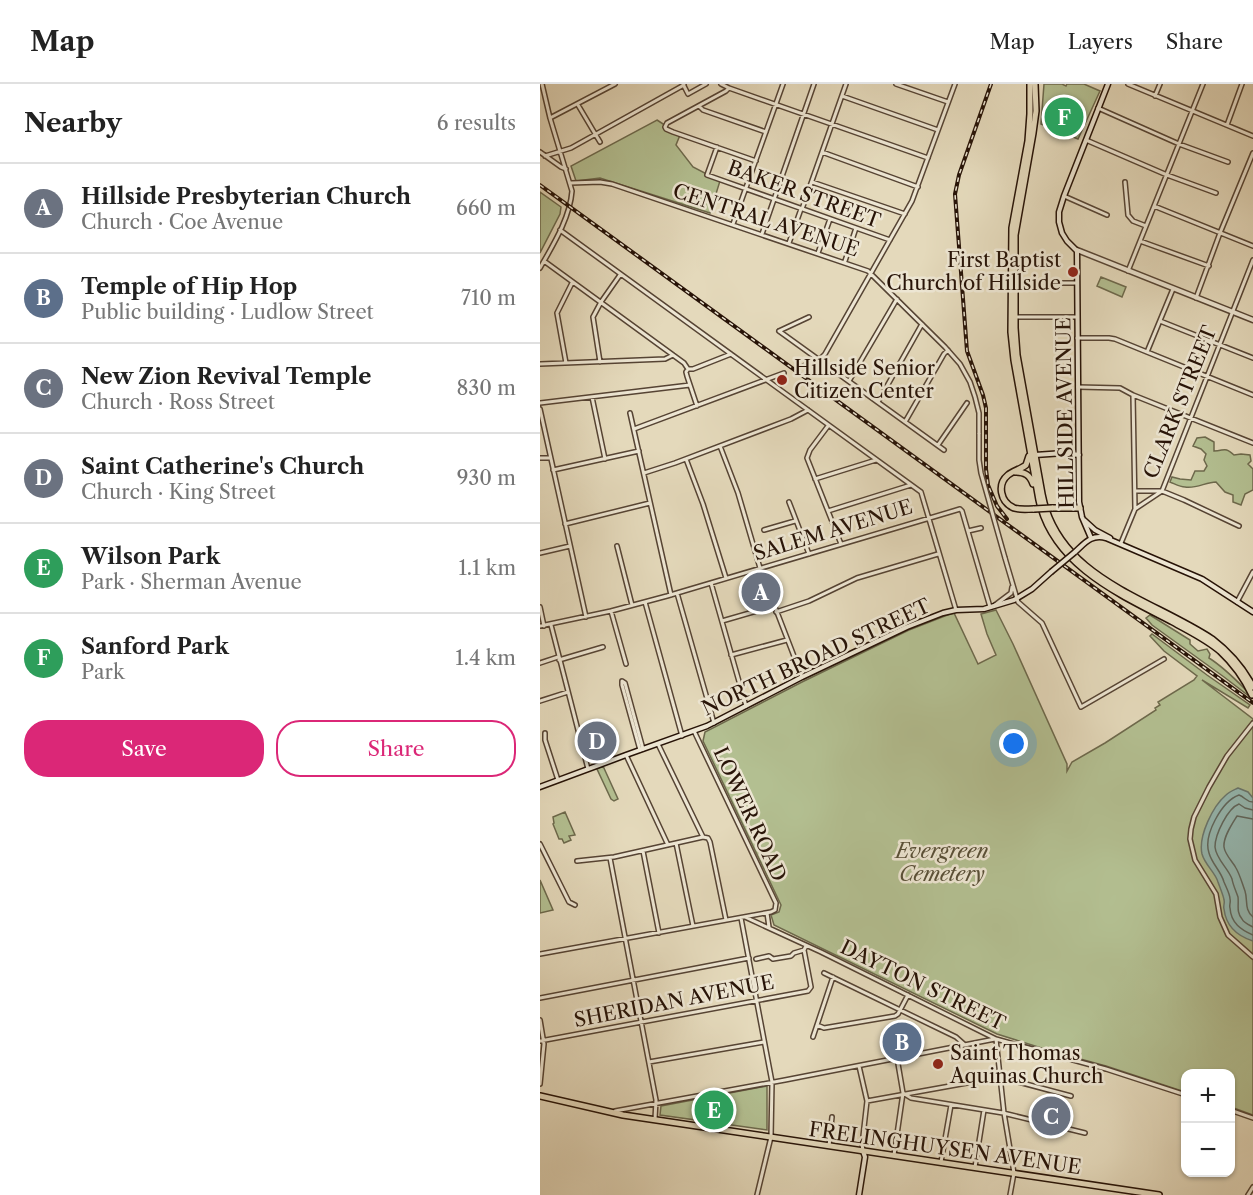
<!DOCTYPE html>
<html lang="en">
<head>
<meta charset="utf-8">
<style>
  :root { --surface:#fff; --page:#f6f6f6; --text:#222; --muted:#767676; --line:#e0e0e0; --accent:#db2777 }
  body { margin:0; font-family:"Libre Caslon Text",serif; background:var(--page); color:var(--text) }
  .controls { position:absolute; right:18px; bottom:18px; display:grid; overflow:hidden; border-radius:12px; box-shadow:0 2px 4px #0004 }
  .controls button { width:54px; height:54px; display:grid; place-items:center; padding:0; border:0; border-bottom:2px solid var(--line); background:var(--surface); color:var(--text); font:30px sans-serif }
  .you { position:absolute; left:474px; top:660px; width:21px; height:21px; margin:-15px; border:4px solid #fff; border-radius:50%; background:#1a73e8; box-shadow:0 0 0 9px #1a73e833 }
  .badge { display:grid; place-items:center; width:39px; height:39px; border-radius:50%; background:var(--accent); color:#fff; font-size:20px; font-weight:700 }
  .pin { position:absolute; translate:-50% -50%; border:3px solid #fff; box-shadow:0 2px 6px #0006 }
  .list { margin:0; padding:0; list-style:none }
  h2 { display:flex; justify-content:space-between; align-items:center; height:78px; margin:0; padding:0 24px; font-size:26px }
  h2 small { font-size:20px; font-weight:400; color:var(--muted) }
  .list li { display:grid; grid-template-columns:39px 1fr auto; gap:18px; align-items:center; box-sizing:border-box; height:90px; padding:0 24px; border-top:2px solid var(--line) }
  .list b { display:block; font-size:22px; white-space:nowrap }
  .list p { margin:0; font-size:20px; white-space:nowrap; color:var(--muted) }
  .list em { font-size:20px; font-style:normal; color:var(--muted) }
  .actions { display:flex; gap:12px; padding:18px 24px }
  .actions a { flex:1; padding:14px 0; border:2px solid var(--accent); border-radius:24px; text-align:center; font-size:21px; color:var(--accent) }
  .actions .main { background:var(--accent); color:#fff }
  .map { position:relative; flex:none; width:713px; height:1111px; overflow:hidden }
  header { display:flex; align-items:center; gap:36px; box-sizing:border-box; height:84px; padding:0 30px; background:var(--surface); border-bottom:2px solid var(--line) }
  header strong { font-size:28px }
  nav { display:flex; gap:33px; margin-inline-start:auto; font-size:21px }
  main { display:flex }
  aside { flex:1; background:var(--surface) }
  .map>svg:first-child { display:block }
  .green { fill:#b3bf91; stroke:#6d694c; stroke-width:1.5 }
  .water { fill:#95bab4; stroke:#69776f; stroke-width:1.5 }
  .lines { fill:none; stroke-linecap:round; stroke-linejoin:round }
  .shore { stroke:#5e665e; stroke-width:1.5 }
  .minor-casing { stroke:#564434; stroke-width:6 }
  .tertiary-casing { stroke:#564434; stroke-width:7 }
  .secondary-casing { stroke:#271307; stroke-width:7 }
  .primary-casing { stroke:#271307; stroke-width:8 }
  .trunk-casing { stroke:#271307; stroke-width:8 }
  .minor { stroke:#ede6d3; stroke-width:3 }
  .tertiary { stroke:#ede6d3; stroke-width:4 }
  .secondary { stroke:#ede6d3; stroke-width:4 }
  .primary { stroke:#e4d9bb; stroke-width:5 }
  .trunk { stroke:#e4d9bb; stroke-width:5 }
  .rail-casing { stroke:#271307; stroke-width:4 }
  .rail { stroke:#ede6d3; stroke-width:1.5; stroke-dasharray:4.5; stroke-linecap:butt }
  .minor-bridge-casing { stroke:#564434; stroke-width:6; stroke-linecap:butt }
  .secondary-bridge-casing { stroke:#271307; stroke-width:7; stroke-linecap:butt }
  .trunk-bridge-casing { stroke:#271307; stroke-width:8; stroke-linecap:butt }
  .minor-bridge { stroke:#ede6d3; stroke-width:3 }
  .secondary-bridge { stroke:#ede6d3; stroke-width:4 }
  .trunk-bridge { stroke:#e4d9bb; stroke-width:5 }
  .poi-dot { fill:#8f2418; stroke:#ede6d3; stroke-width:2 }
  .labels { text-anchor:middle; stroke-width:5; stroke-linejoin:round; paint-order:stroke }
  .street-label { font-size:20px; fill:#271307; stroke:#ede6d3 }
  .poi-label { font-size:20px; fill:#271307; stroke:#ede6d3; text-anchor:start }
  .park-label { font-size:20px; font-style:italic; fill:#584f37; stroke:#ede6d3 }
</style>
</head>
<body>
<header>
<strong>Map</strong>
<nav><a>Map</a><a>Layers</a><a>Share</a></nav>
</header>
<main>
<aside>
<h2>Nearby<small>6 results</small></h2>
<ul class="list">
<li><span class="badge" style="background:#6b7280">A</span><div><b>Hillside Presbyterian Church</b><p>Church · Coe Avenue</p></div><em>660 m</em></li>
<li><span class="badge" style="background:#5c6f8a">B</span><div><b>Temple of Hip Hop</b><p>Public building · Ludlow Street</p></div><em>710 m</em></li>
<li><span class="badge" style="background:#6b7280">C</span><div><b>New Zion Revival Temple</b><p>Church · Ross Street</p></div><em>830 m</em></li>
<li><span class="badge" style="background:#6b7280">D</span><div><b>Saint Catherine's Church</b><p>Church · King Street</p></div><em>930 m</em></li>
<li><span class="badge" style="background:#2e9e5b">E</span><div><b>Wilson Park</b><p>Park · Sherman Avenue</p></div><em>1.1 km</em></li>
<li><span class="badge" style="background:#2e9e5b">F</span><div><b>Sanford Park</b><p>Park</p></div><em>1.4 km</em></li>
</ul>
<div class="actions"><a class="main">Save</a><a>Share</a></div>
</aside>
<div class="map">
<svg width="713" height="1111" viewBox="0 0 713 1111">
  <rect width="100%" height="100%" fill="#e4d9bb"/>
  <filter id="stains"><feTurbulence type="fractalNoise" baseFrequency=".00333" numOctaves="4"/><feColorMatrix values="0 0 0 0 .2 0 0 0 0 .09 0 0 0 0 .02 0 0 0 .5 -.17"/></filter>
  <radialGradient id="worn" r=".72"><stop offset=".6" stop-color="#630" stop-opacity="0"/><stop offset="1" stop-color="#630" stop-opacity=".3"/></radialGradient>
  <!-- green -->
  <path class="green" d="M504 0H522L526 2 527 0H544L560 7 538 55 501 40Z
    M117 36 140 51 136 61 153 83 180 97 170 129 60 94 36 97 31 82Z
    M0 108 21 123 20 130 0 169Z
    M561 193 586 203 582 213 557 202Z
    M665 353 674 358V367C685 367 684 362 694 371L701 370 710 371 711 377 708 380 713 385V406L705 410 701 421 693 418V411L685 408 676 398C666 398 656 405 645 403 640 403 635 400 630 398L632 393 640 395 651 396 655 387H664L667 382 664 376 666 370 661 365 653 362 657 354Z
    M456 526 473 560 527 680V687L532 678 565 659 616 626 615 624 620 621 618 618 654 596 657 592 624 567 610 552 612 550 667 591 710 621 708 624 662 596 713 635V1031L691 1023 690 990H646L645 1008 566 982 511 967 457 950 234 841 231 831 239 828 241 821 163 657 165 648 262 598 369 546 410 530 414 529 438 580 456 571 447 550 441 530Z
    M610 531 650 556V560L658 567 667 565 670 570 669 574C685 584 697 597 710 610L709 612 684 593 612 541 606 534Z
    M63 682 78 715 74 717 71 715 57 685Z
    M25 728 35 751 29 752 31 756 24 759 22 755H19L13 740 14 739 13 733Z
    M0 796 13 826 0 829Z
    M227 1002V1046L120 1031 121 1022Z"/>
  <!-- water -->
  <path class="water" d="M698 704 708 708 713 714V857C697 852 686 842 684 825 683 822 685 819 684 816 684 813 679 801 678 798 675 788 665 781 662 770 658 752 673 722 686 711 689 708 694 706 698 704Z"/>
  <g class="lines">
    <!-- shore -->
    <path class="shore" d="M713 718C706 718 705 713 699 711 682 717 663 751 669 769 672 780 681 787 684 798 686 803 690 810 690 815 691 818 689 821 690 824 691 839 701 846 713 851
      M713 726 705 724 699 720C688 724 675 750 675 763 676 775 688 784 692 795 693 801 696 807 698 813 699 821 696 828 702 835 704 839 709 841 713 843
      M713 735 697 732C692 740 683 753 684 763 685 771 693 778 696 784 700 791 702 799 705 807 708 816 704 826 713 833"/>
    <!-- minor casing -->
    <g class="minor-casing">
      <path id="minor" d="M143 0 148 10 166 0
        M181 0 189 4 388 74
        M356 0 408 18
        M588 0 713 52
        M189 4 186 7 127 39 125 43 126 45 133 48 216 77
        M302 12 398 46
        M615 12 620 0
        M38 21 60 58
        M159 22 163 26 226 48
        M558 24 639 60 688 78
        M10 34 75 0
        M687 41 702 0
        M546 56 627 91 676 109
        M177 63 167 91 350 156
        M0 68 21 83 26 85
        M282 68 378 103
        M5 72 31 64 144 1
        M272 98 365 130
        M585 98 588 131 593 137 606 142
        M31 99 60 98 72 100 328 187 405 263 420 280 430 298 435 313 439 329V350
        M524 112 567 131
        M614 122 713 162
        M262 125 306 0
        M193 140 243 0
        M20 146 381 408 416 526
        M222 150 274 0
        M600 157 669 182
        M249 159 261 125
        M278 169 290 135
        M4 177 144 279 148 285
        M305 177 316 144
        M0 184C13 161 30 134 32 107L10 34 2 0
        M588 187 663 0
        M475 199H537
        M656 214 680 149 713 69
        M475 233H537
        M620 237 713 274
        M239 247 404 366
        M239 247 269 233
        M537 254H569L575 255 713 311
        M607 268 633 205
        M60 278 53 233 61 218 80 191
        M26 279 17 229 32 199
        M0 280 125 275 133 271
        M263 282 279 276 285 270 372 117 415 0
        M148 285H153L191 270
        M148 285 146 288 147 292 157 322
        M309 297 357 215
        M538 303 580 304 593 311 713 359
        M593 311 595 425
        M52 313 65 375
        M338 318 382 240
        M0 319 150 301
        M0 325 46 533
        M90 329 131 511
        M365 338 404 270 408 266
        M288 342 270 366 267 374 301 460
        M94 345 244 289
        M398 361 427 319
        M180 362 198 409 220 484 262 593
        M0 374H10
        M146 375 163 420 186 494
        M13 386 99 367
        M104 389 135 379 251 335 268 326
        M275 395 336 376
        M595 407H622L644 416 699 442
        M249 418 269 470
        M288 427 371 401
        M25 440 110 419
        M224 446 255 437
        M428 447 441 444
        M581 459 595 425 622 407 713 176
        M77 462 92 521
        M0 469 30 462
        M465 474 478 518 502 539 541 623 624 575
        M171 499 206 622
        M137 509 174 639
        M105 518 142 652
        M697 518 713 488
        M455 521 471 509 472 503
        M0 523 4 542
        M71 527 86 580
        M236 528 269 517 317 494 398 470
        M182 537 234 522
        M11 541 48 685
        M0 542 71 527 127 512 420 425 422 427 450 523
        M191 571 247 556
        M19 576 63 563
        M0 579 18 573
        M0 617 28 608
        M713 639 687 672 669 703 654 733 651 745 650 755 655 776 676 810 680 833 688 851 713 873
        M5 649V656L18 696
        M118 660 163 753
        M100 666 82 601V597L85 599 103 665
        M86 671 128 761
        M163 753 168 754 170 758 186 836
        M136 759 153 842
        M0 760 29 818 35 821
        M103 767 119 849
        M70 774 116 1016 115 1035
        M37 777 74 773 163 753
        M227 829 229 843
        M205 833 281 868 456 955 566 985 646 1011
        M201 834 232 998 231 1053 217 1111
        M0 870 231 828 235 826 236 819 154 647
        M216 875 229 872 233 875 251 872 254 869 264 866 266 862
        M284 889 416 953 425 961
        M0 914 209 874
        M0 936 4 960 0 1000
        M277 941 284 944 355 932 358 930 368 911
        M273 953 293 893
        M456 955 464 1029 474 1089 470 1111
        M0 957 268 907 271 903 264 866
        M109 978 224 958
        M319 982 327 1017 322 1061 323 1066
        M363 1009 371 1014 463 1029 545 1049
        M327 1017 460 993 531 1012
        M690 1026 713 1034
        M75 1027 245 996 455 955
        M289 1062 292 1033
        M354 1071 363 1009 357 974
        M401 1078 411 1021
        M435 1083 444 1026
        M708 1111 713 1103"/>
    </g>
    <!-- tertiary casing -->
    <g class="tertiary-casing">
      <path id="tertiary" d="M537 166 713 236"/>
    </g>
    <!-- secondary casing -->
    <g class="secondary-casing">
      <path id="secondary" d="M495 371 524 369 539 371
        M544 436 555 446 570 454
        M551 454 542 433 539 418 537 167 527 157 522 149 519 138V128L524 112 568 0
        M535 468C545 459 551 450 566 454L662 495 713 528
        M0 703 86 671 167 642 262 593 367 543 403 529 416 526 444 525 474 516 492 505 511 488
        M319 1111 325 1073 323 1067"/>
    </g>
    <!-- primary casing -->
    <g class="primary-casing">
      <path id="primary" d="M0 1012 83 1031 619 1111"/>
    </g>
    <!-- trunk casing -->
    <g class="trunk-casing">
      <path id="trunk" d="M490 0V30L488 57 472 144 471 248 474 276 499 416C513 481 579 510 633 538 649 547 666 555 680 567 694 580 704 594 712 611
        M495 0 496 27 493 49 475 151V244L477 271 502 410C518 495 610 514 672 555 689 568 703 584 713 603
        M489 372 486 381C481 385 473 387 468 391 457 400 460 418 474 424 480 426 487 425 494 425
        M475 388C485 388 490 391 493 400
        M512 424H540"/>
    </g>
    <!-- minor -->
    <use href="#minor" class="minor"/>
    <!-- tertiary -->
    <use href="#tertiary" class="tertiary"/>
    <!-- secondary -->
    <use href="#secondary" class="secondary"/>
    <!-- primary -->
    <use href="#primary" class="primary"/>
    <!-- trunk -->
    <use href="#trunk" class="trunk"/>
    <!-- rail casing -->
    <g class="rail-casing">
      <path id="rail" d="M451 0 419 91 415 110 427 267 443 311 446 324V385L448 401 457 422 467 435
        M0 101 713 619"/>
    </g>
    <!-- rail -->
    <use href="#rail" class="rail"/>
    <!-- minor-bridge casing -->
    <g class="minor-bridge-casing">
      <path id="minor-bridge" d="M439 350V376L441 389 465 474"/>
    </g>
    <!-- secondary-bridge casing -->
    <g class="secondary-bridge-casing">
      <path id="secondary-bridge" d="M511 488 535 468"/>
    </g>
    <!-- trunk-bridge casing -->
    <g class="trunk-bridge-casing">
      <path id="trunk-bridge" d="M494 425 512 424"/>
    </g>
    <!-- minor-bridge -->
    <use href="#minor-bridge" class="minor-bridge"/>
    <!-- secondary-bridge -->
    <use href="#secondary-bridge" class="secondary-bridge"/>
    <!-- trunk-bridge -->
    <use href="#trunk-bridge" class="trunk-bridge"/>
  </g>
  <!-- markers -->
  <g class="poi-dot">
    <circle cx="533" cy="188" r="6"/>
    <circle cx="242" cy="296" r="6"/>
    <circle cx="398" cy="980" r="6"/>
  </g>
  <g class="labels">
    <!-- street labels -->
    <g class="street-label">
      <text transform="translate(264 110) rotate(20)" y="7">BAKER STREET</text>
      <text transform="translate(226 136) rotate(18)" y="7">CENTRAL AVENUE</text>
      <text transform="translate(640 318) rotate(-68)" y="7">CLARK STREET</text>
      <text transform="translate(525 329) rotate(-91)" y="7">HILLSIDE AVENUE</text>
      <text transform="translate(293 446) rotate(-17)" y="7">SALEM AVENUE</text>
      <text transform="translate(276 573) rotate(-25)" y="7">NORTH BROAD STREET</text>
      <text transform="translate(210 730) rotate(65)" y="7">LOWER ROAD</text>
      <text transform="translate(383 901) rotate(26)" y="7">DAYTON STREET</text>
      <text transform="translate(134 917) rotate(-11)" y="7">SHERIDAN AVENUE</text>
      <text transform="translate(405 1064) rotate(8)" y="7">FRELINGHUYSEN AVENUE</text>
    </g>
    <!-- poi labels -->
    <g class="poi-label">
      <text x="521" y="183" text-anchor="end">First Baptist<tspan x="521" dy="23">Church of Hillside</tspan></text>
      <text x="254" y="291">Hillside Senior<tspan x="254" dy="23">Citizen Center</tspan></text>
      <text x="410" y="976">Saint Thomas<tspan x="410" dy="23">Aquinas Church</tspan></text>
    </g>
    <!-- park labels -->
    <g class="park-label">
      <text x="402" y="774">Evergreen<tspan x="402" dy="23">Cemetery</tspan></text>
    </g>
  </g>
  <rect width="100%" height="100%" filter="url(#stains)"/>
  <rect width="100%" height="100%" fill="url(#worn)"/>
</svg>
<div class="controls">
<button>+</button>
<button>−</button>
</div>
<div class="you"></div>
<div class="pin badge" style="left:221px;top:508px;background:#6b7280">A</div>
<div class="pin badge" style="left:362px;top:958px;background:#5c6f8a">B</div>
<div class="pin badge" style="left:511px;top:1032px;background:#6b7280">C</div>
<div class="pin badge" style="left:57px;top:657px;background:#6b7280">D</div>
<div class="pin badge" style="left:174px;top:1026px;background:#2e9e5b">E</div>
<div class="pin badge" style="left:524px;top:33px;background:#2e9e5b">F</div>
</div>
</main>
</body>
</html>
